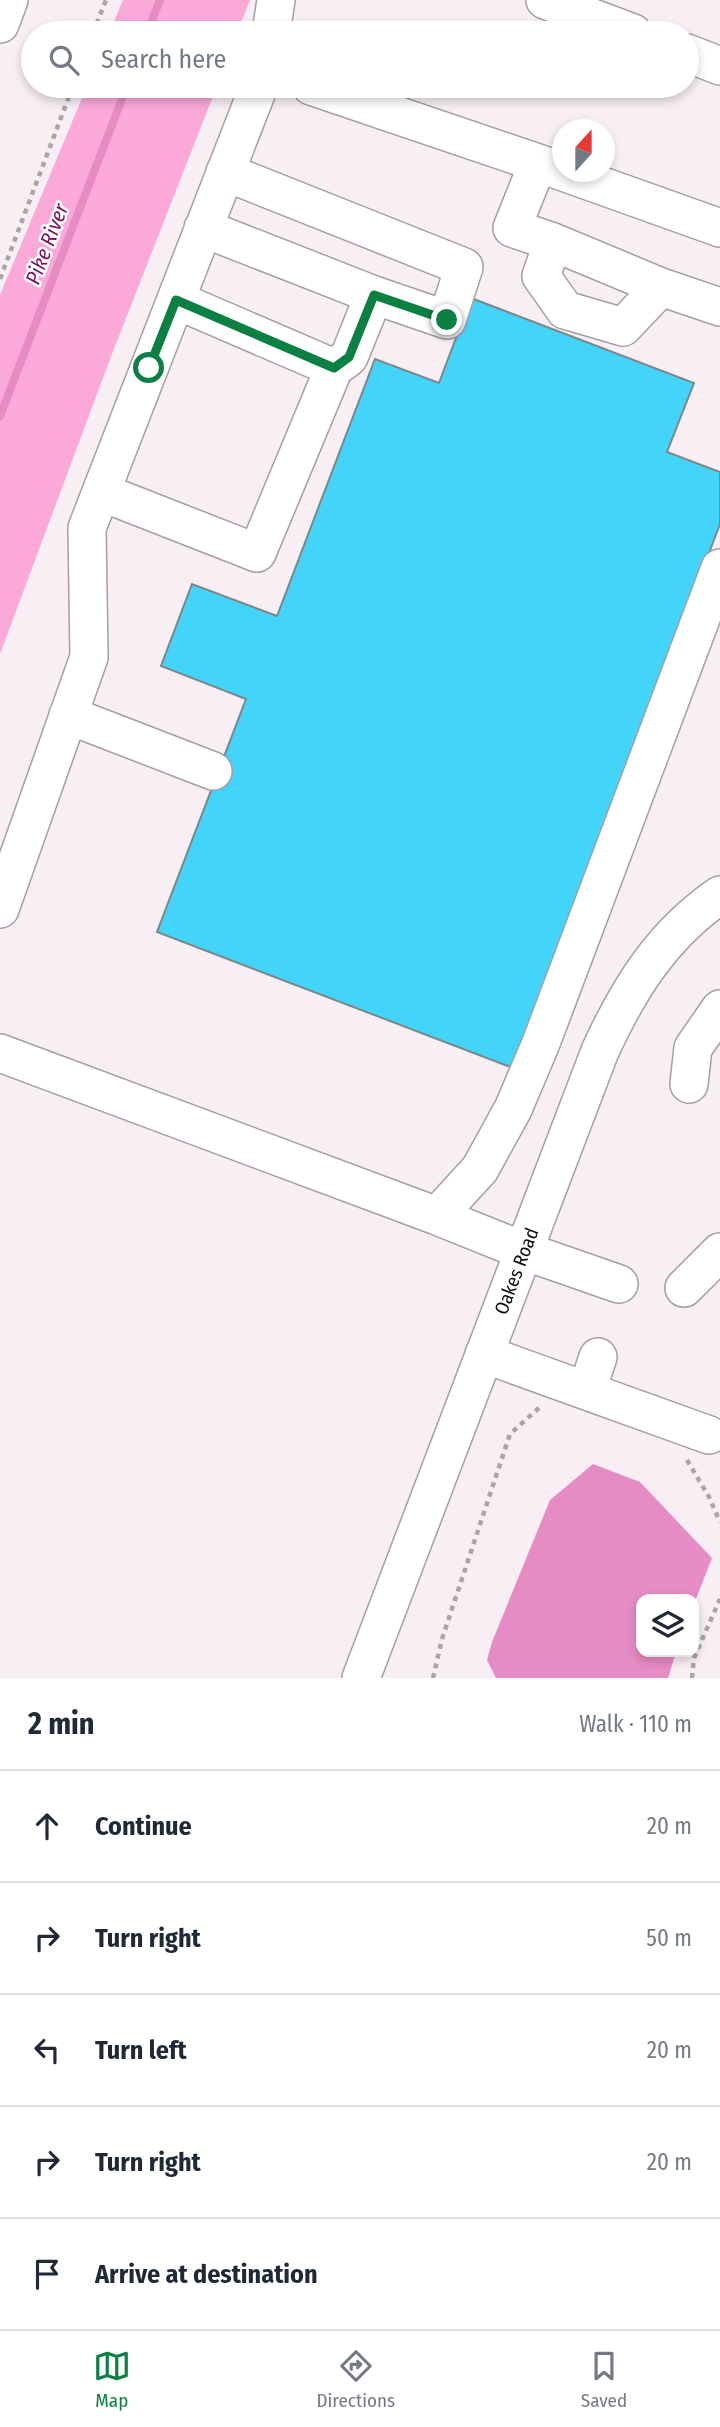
<!DOCTYPE html>
<html lang="en">
<head>
<meta charset="utf-8">
<style>
  :root { --surface:#fff; --page:#f2f2f3; --text:#1f2937; --muted:#747a83; --line:#e0e1e3; --accent:#0b8043 }
  body { margin:0; font-family:"Fira Sans Condensed",sans-serif; background:var(--page); color:var(--text) }
  .controls { position:absolute; right:21px; bottom:21px; display:grid; overflow:hidden; border-radius:14px; box-shadow:0 4px 10px #0003 }
  .controls button { width:63px; height:63px; display:grid; place-items:center; padding:0; border:0; border-bottom:2px solid var(--line); background:var(--surface); color:var(--text); font:35px sans-serif }
  .compass { position:absolute; left:552px; top:119px; width:63px; height:63px; border-radius:50%; background:var(--surface); box-shadow:0 4px 10px #0003; rotate:21deg }
  .stop { position:absolute; width:21px; height:21px; margin:-16px; border:5px solid #0b8043; border-radius:50%; background:#fff }
  .stop.end { background:#0b8043; border-color:#fff; box-shadow:0 2px 7px #0008 }
  .list { margin:0; padding:0; list-style:none }
  h2 { display:flex; justify-content:space-between; align-items:center; height:91px; margin:0; padding:0 28px; font-size:30px }
  h2 small { font-size:23px; font-weight:400; color:var(--muted) }
  .list li { display:grid; grid-template-columns:46px 1fr auto; gap:21px; align-items:center; box-sizing:border-box; height:112px; padding:0 28px; border-top:2px solid var(--line) }
  .list b { display:block; font-size:26px; white-space:nowrap }
  .list em { font-size:23px; font-style:normal; color:var(--muted) }
  .icon { flex:none; width:38px; height:38px; fill:none; stroke:currentColor; stroke-width:2; stroke-linecap:round; stroke-linejoin:round }
  .map { position:relative; flex:none; width:720px; height:1678px; overflow:hidden }
  .search { position:absolute; background:var(--surface); box-shadow:0 4px 10px #0003; left:21px; right:21px; top:21px; height:77px; display:flex; align-items:center; gap:18px; box-sizing:border-box; padding:0 24px; border-radius:38px; color:var(--muted); font-size:26px }
  .sheet { height:651px; background:var(--surface) }
  nav { display:flex; justify-content:space-around; align-items:center; box-sizing:border-box; height:98px; border-top:2px solid var(--line); background:var(--surface); font-size:19px; color:var(--muted) }
  nav a { display:grid; justify-items:center; gap:4px }
  nav .on { color:var(--accent) }
  .map>svg:first-child { display:block }
  .green { fill:#faa9d9 }
  .water { fill:#e68bc3 }
  .lines { fill:none; stroke-linecap:round; stroke-linejoin:round }
  .stream { stroke:#e68bc3; stroke-width:8 }
  .building { fill:#43d4f9; stroke:#7d8689; stroke-width:2 }
  .minor-casing { stroke:#a69ea2; stroke-width:40 }
  .path { stroke:#aaa3a7; stroke-width:4.5; stroke-dasharray:5 5; stroke-linecap:butt }
  .minor { stroke:#fff; stroke-width:37 }
  .route { stroke:#0b8043; stroke-width:9 }
  .labels { text-anchor:middle; stroke-width:5; stroke-linejoin:round; paint-order:stroke }
  .street-label { font-size:19px; fill:#0f0c0e; stroke:#fff }
  .water-label { font-size:21px; font-style:italic; fill:#7b0d5c; stroke:#fff }
</style>
</head>
<body>
<div class="map">
<svg width="720" height="1678" viewBox="0 0 720 1678">
  <rect width="100%" height="100%" fill="#f8eff4"/>
  <!-- green -->
  <path class="green" d="M123 0H250L237 33H109Z
    M87 86H217L112 354 0 654V295Z"/>
  <!-- water -->
  <path class="water" d="M593 1464 640 1482 712 1558 694 1604V1599H641V1652H676L668 1678H496L487 1660 492 1642 550 1500Z"/>
  <g class="lines">
    <!-- stream -->
    <path class="stream" d="M147 33 160 0
      M0 416 127 86"/>
  </g>
  <!-- building -->
  <path class="building" d="M471 298 694 383 667 452 720 472V524L513 1068 157 932 246 699 161 666 192 584 277 616 375 359 439 383Z"/>
  <g class="lines">
    <!-- minor casing -->
    <g class="minor-casing">
      <path id="minor" d="M545 0 633 33
        M0 24 9 0
        M271 33 276 0
        M687 53 720 66
        M311 86 538 163
        M225 172 464 267 447 320 374 295
        M720 228 538 163 512 228 553 242 541 276 565 310 623 327 661 287 720 307
        M553 242 661 287
        M176 300 334 368
        M101 492 257 553 334 368 349 357 374 295 203 228
        M68 715 213 771
        M0 909 89 657 87 528 259 86
        M0 1053 437 1216 524 1251 619 1284
        M689 1084 693 1048 720 1009
        M437 1216 480 1169 513 1109 541 1043 720 568
        M684 1288 720 1252
        M484 1354 709 1435
        M587 1390 598 1357
        M361 1678 600 1051C629 988 662 935 720 895"/>
    </g>
    <!-- path -->
    <path class="path" d="M93 33 106 0
      M0 279 73 86
      M687 1460 709 1497 720 1522
      M433 1678 442 1639 510 1434 540 1407
      M692 1678 694 1658 720 1599"/>
    <!-- minor -->
    <use href="#minor" class="minor"/>
  </g>
  <g class="lines">
    <!-- route -->
    <path class="route" d="M149 368 176 300 334 368 349 357 374 295 447 320"/>
  </g>
  <g class="labels">
    <!-- street labels -->
    <g class="street-label">
      <text transform="translate(516 1271) rotate(-69)" y="7">Oakes Road</text>
    </g>
    <!-- water labels -->
    <g class="water-label">
      <text transform="translate(47 244) rotate(-69)" y="7">Pike River</text>
    </g>
  </g>
</svg>
<div class="controls">
<button><svg class="icon" aria-label="layers" viewBox="0 0 24 24"><path d="M12 4l9 5-9 5-9-5zM3 14l9 5 9-5"/></svg></button>
</div>
<svg class="compass" viewBox="-18 -18 36 36"><path d="M0-13l5 13h-10z" fill="#e53935"/><path d="M0 13l5-13h-10z" fill="#747a83"/></svg>
<div class="stop" style="left:149px;top:368px"></div>
<div class="stop end" style="left:447px;top:320px"></div>
<div class="search"><svg class="icon" aria-label="search" viewBox="0 0 24 24"><circle cx="10" cy="10" r="6"/><path d="M15 15l6 6"/></svg>Search here</div>
</div>
<section class="sheet">
<h2>2 min<small>Walk · 110 m</small></h2>
<ul class="list">
<li><svg class="icon" aria-label="ahead" viewBox="0 0 24 24"><path d="M12 20V5M6 11l6-6 6 6"/></svg><div><b>Continue</b></div><em>20 m</em></li>
<li><svg class="icon" aria-label="right" viewBox="0 0 24 24"><path d="M7 20v-9h11M14 6l5 5-5 5"/></svg><div><b>Turn right</b></div><em>50 m</em></li>
<li><svg class="icon" aria-label="left" viewBox="0 0 24 24"><path d="M17 20v-9H6M10 6l-5 5 5 5"/></svg><div><b>Turn left</b></div><em>20 m</em></li>
<li><svg class="icon" aria-label="right" viewBox="0 0 24 24"><path d="M7 20v-9h11M14 6l5 5-5 5"/></svg><div><b>Turn right</b></div><em>20 m</em></li>
<li><svg class="icon" aria-label="arrive" viewBox="0 0 24 24"><path d="M6 21V4h12l-3 4 3 4H6"/></svg><div><b>Arrive at destination</b></div></li>
</ul>
</section>
<nav>
<a class="on"><svg class="icon" aria-label="map" viewBox="0 0 24 24"><path d="M3 6l6-2 6 2 6-2v14l-6 2-6-2-6 2zM9 4v14M15 6v14"/></svg>Map</a>
<a><svg class="icon" aria-label="directions" viewBox="0 0 24 24"><path d="M12 3l9 9-9 9-9-9zM9 14v-3h6M13 9l2 2-2 2"/></svg>Directions</a>
<a><svg class="icon" aria-label="saved" viewBox="0 0 24 24"><path d="M7 4h10v16l-5-4-5 4z"/></svg>Saved</a>
</nav>
</body>
</html>
